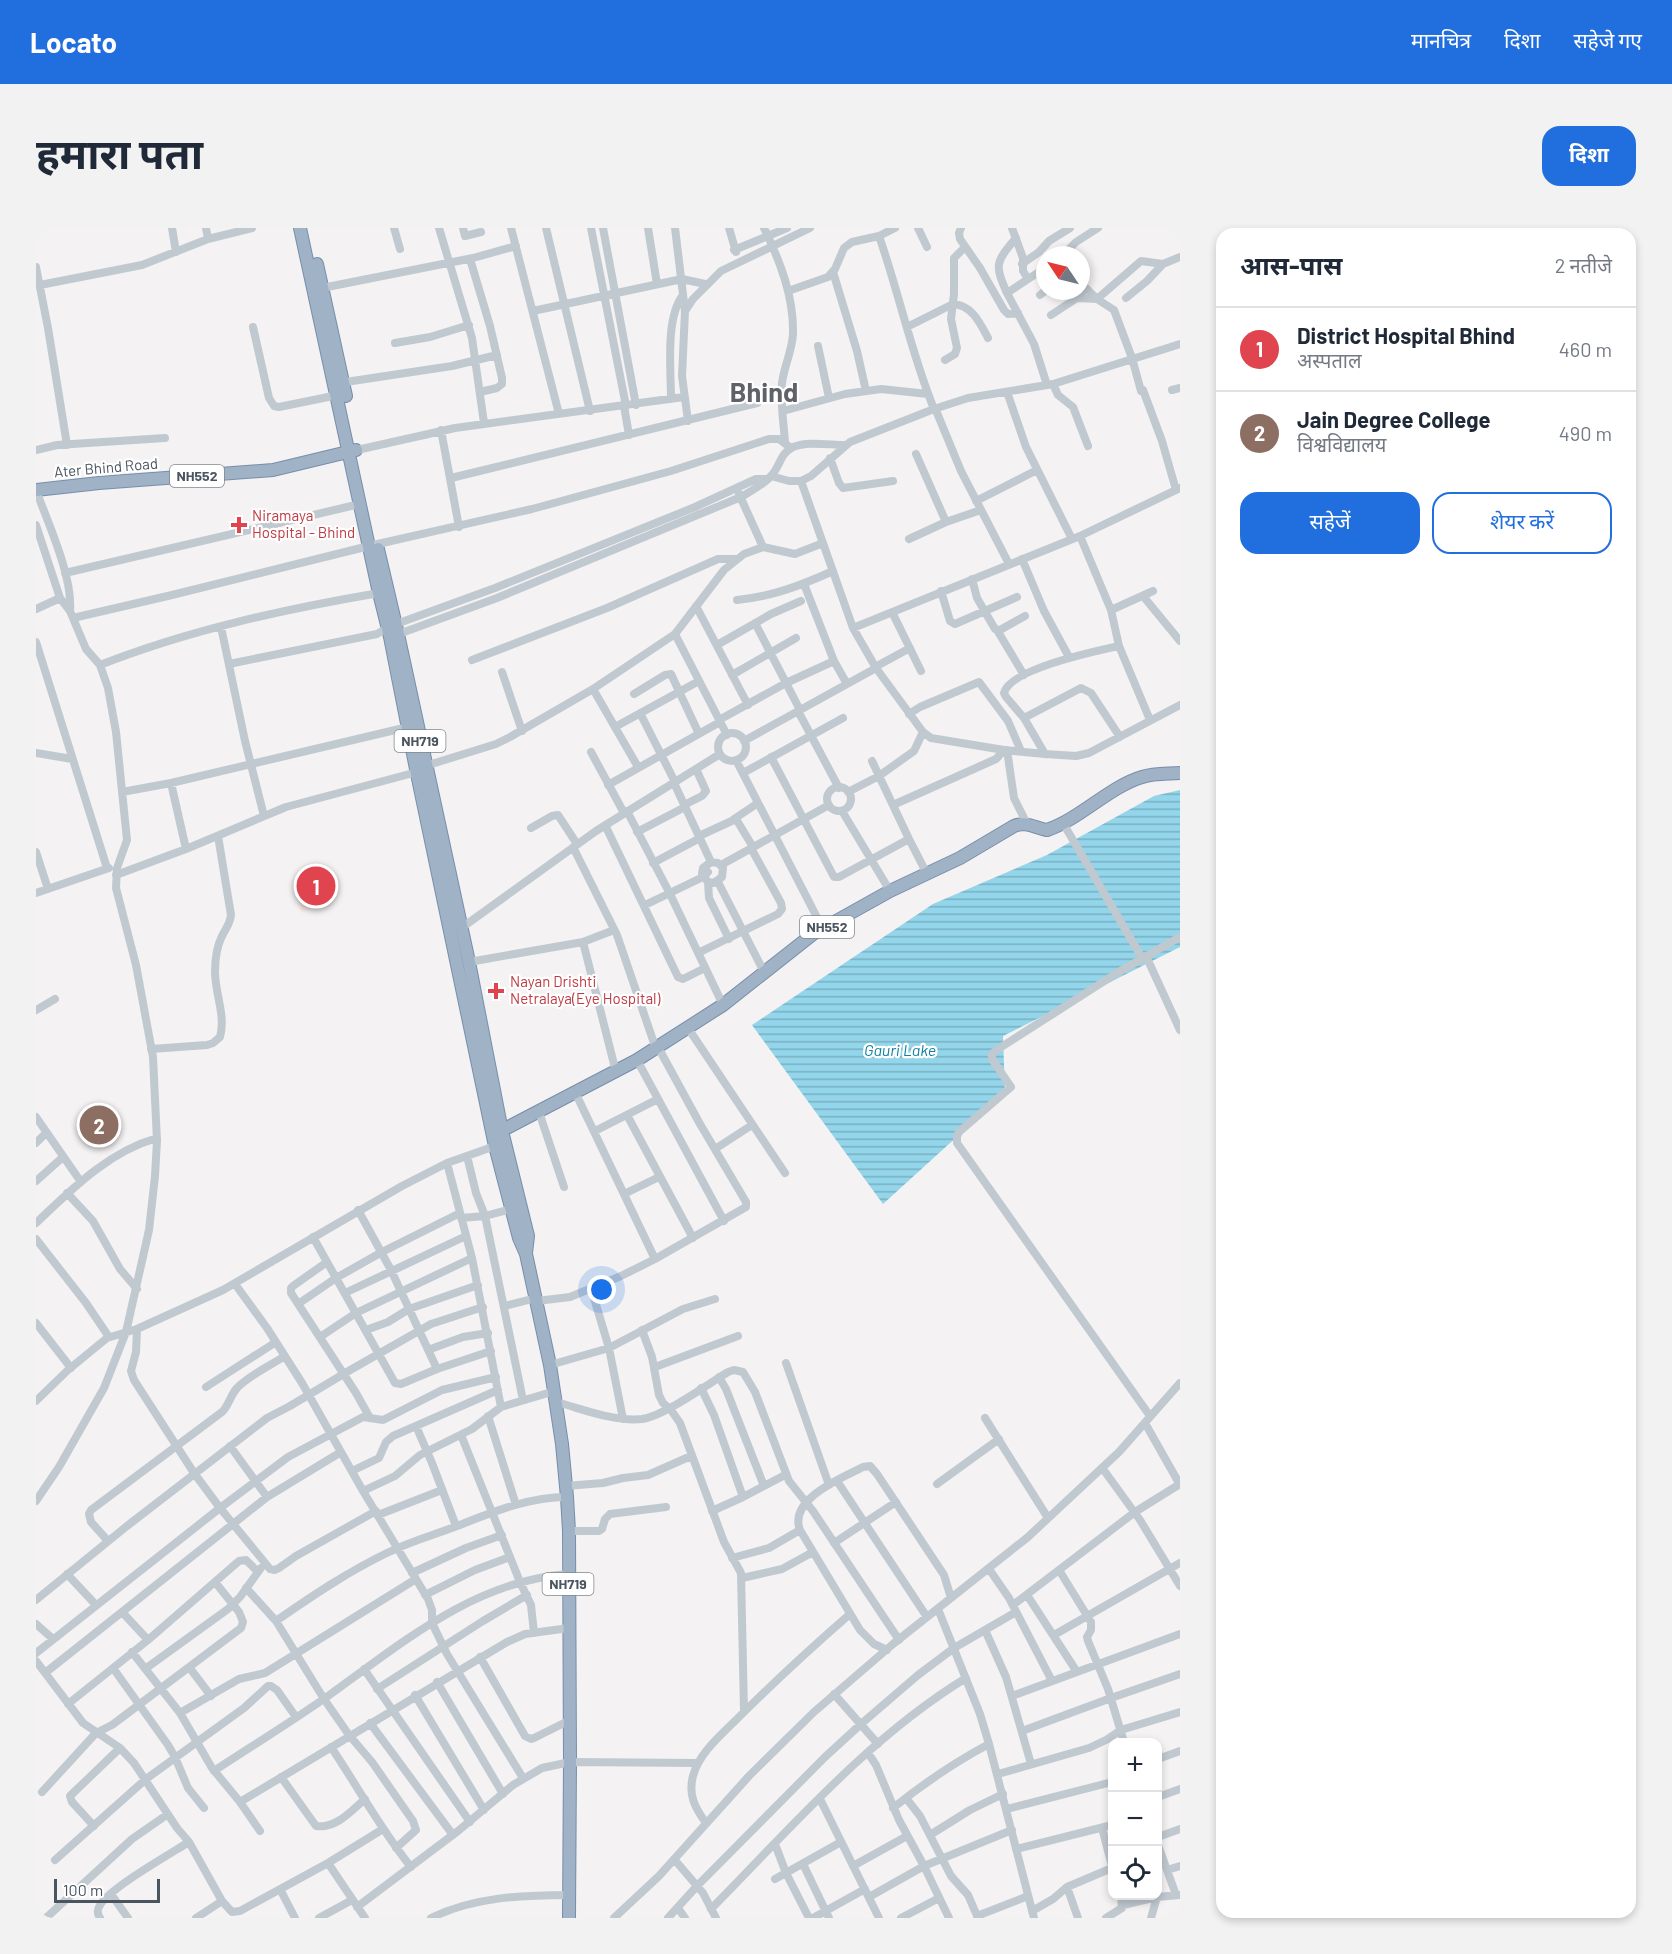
<!DOCTYPE html>
<html lang="hi">
<head>
<meta charset="utf-8">
<style>
  :root { --surface:#fff; --page:#f2f2f3; --text:#1f2937; --muted:#747a83; --line:#e0e1e3; --accent:#216fdf }
  body { margin:0; font-family:Barlow,"Noto Sans Devanagari",sans-serif; background:var(--page); color:var(--text) }
  .controls { position:absolute; right:18px; bottom:18px; display:grid; overflow:hidden; border-radius:12px; box-shadow:0 3px 9px #0003 }
  .controls button { width:54px; height:54px; display:grid; place-items:center; padding:0; border:0; border-bottom:2px solid var(--line); background:var(--surface); color:var(--text); font:30px sans-serif }
  .compass { position:absolute; left:1000px; top:18px; width:54px; height:54px; border-radius:50%; background:var(--surface); box-shadow:0 3px 9px #0003; rotate:305deg }
  .scale { position:absolute; left:18px; bottom:15px; width:106px; box-sizing:border-box; padding-left:6px; border:3px solid #4a555f; border-top:0; font-size:16px; line-height:21px; white-space:nowrap; color:#4a555f; -webkit-text-stroke:4px #fff; paint-order:stroke }
  .you { position:absolute; left:566px; top:1062px; width:21px; height:21px; margin:-15px; border:4px solid #fff; border-radius:50%; background:#1a73e8; box-shadow:0 0 0 9px #1a73e833 }
  .badge { display:grid; place-items:center; width:39px; height:39px; border-radius:50%; background:var(--accent); color:#fff; font-size:20px; font-weight:700 }
  .pin { position:absolute; translate:-50% -50%; border:3px solid #fff; box-shadow:0 2px 6px #0006 }
  .list { margin:0; padding:0; list-style:none }
  h2 { display:flex; justify-content:space-between; align-items:center; height:78px; margin:0; padding:0 24px; font-size:26px }
  h2 small { font-size:20px; font-weight:400; color:var(--muted) }
  .list li { display:grid; grid-template-columns:39px 1fr auto; gap:18px; align-items:center; box-sizing:border-box; height:84px; padding:0 24px; border-top:2px solid var(--line) }
  .list b { display:block; font-size:22px; white-space:nowrap }
  .list p { margin:0; font-size:20px; white-space:nowrap; color:var(--muted) }
  .list em { font-size:20px; font-style:normal; color:var(--muted) }
  .actions { display:flex; gap:12px; padding:18px 24px }
  .actions a { flex:1; padding:14px 0; border:2px solid var(--accent); border-radius:18px; text-align:center; font-size:21px; color:var(--accent) }
  .actions .main { background:var(--accent); color:#fff }
  .icon { flex:none; width:33px; height:33px; fill:none; stroke:currentColor; stroke-width:2; stroke-linecap:round; stroke-linejoin:round }
  .map { position:relative; flex:none; width:1144px; height:1690px; overflow:hidden; border-radius:18px }
  header { display:flex; align-items:center; gap:36px; box-sizing:border-box; height:84px; padding:0 30px; background:var(--accent); color:#fff }
  header strong { font-size:28px }
  nav { display:flex; gap:33px; margin-inline-start:auto; font-size:21px }
  .intro { display:flex; align-items:center; justify-content:space-between; box-sizing:border-box; height:144px; padding:0 36px }
  h1 { margin:0; font-size:42px }
  .button { padding:15px 27px; border-radius:18px; background:var(--accent); color:#fff; font-size:21px; font-weight:700 }
  main { display:flex; gap:36px; padding:0 36px }
  aside { flex:1; background:var(--surface); border-radius:18px; box-shadow:0 3px 9px #0003 }
  .map>svg:first-child { display:block }
  .medical { fill:#fbe8e5 }
  .water { fill:url(#water-rules) }
  .lines { fill:none; stroke-linecap:round; stroke-linejoin:round }
  .trunk-casing { stroke:#778eaa; stroke-width:14 }
  .minor { stroke:#c1c9d0; stroke-width:8 }
  .trunk { stroke:#a0b2c6; stroke-width:12 }
  .health-dot { fill:#e0444e; stroke:#fff; stroke-width:2 }
  .labels { text-anchor:middle; stroke-width:4.5; stroke-linejoin:round; paint-order:stroke }
  .shield { fill:#fff; stroke:#80888f; stroke-width:1.5 }
  .shield-label { font-size:14px; font-weight:bold; fill:#4a555f }
  .street-label { font-size:15px; fill:#4a555f; stroke:#fff }
  .health-label { font-size:15px; fill:#be3a42; stroke:#fff; text-anchor:start }
  .water-label { font-size:16px; font-style:italic; fill:#1280a2; stroke:#fff }
  .town-label { font-size:27px; font-weight:bold; fill:#5f6267; stroke:#fff }
</style>
</head>
<body>
<header>
<strong>Locato</strong>
<nav><a>मानचित्र</a><a>दिशा</a><a>सहेजे गए</a></nav>
</header>
<div class="intro"><h1>हमारा पता</h1><a class="button">दिशा</a></div>
<main>
<div class="map">
<svg width="1144" height="1690" viewBox="0 0 1144 1690">
  <defs>
    <pattern id="water-rules" width="6" height="5" patternUnits="userSpaceOnUse" patternTransform="scale(1.5)"><rect width="6" height="5" fill="#93d5ea"/><path d="M0 2.5h6" fill="none" stroke="#7ab0c1"/></pattern>
  </defs>
  <rect width="100%" height="100%" fill="#f4f2f2"/>
  <!-- medical -->
  <path class="medical" d="M288 643 297 674 265 684 261 668 269 666 266 650Z"/>
  <!-- water -->
  <path class="water" d="M1144 562V719L967 808 969 865 847 976 716 797 897 676 1011 627 1118 568Z"/>
  <g class="lines">
    <!-- trunk casing -->
    <g class="trunk-casing">
      <path id="trunk" d="M264 0 343 365 354 409 380 541 459 918 483 1010 490 1026 514 1137 526 1216 531 1269 533 1303 534 1534 533 1690
        M281 36 310 168
        M0 262 63 255 237 242 320 222
        M342 321 362 406 433 734 466 903 492 1008 490 1025
        M461 905 601 832 687 777 777 706 854 663 924 630 978 598C990 593 999 600 1011 602 1044 591 1073 559 1106 549 1118 545 1131 546 1144 545"/>
    </g>
    <!-- minor -->
    <path class="minor" d="M136 0 140 24
      M170 0 172 11
      M358 0 364 21
      M403 0 436 110 448 195
      M427 0 429 8 445 4
      M475 0 523 186
      M510 0 554 183
      M555 0 590 178
      M567 0 600 177
      M612 0 621 56
      M639 0 649 83 646 148 652 193
      M693 0 700 24
      M728 0C744 33 758 69 757 106 756 123 748 139 746 155 744 175 748 196 749 215
      M882 0 891 19
      M925 0 923 5 924 11 944 40 968 82 972 86 982 85
      M976 0 987 30V43L992 51
      M843 8C863 65 875 125 898 181
      M698 22 751 0
      M1027 27 1040 14 1062 0
      M434 31 454 98 466 150V156L461 160 444 164
      M986 36 1003 24 1013 13 1034 0
      M0 39 12 100 31 217
      M1009 40 971 65 998 116 1011 157
      M797 44 821 123 830 163
      M4 57 106 37 172 11 216 0
      M1048 58 1061 71 1078 82 1096 130 1105 163
      M286 60 437 30 480 18
      M752 63 792 49 799 41 808 20 816 14 843 8 859 0
      M971 65C958 36 960 34 980 10
      M1004 67 1009 63
      M1041 70 1061 71 1105 33 1127 36 1144 29
      M1090 70 1111 53 1127 36
      M497 83 646 51 669 56
      M649 83 657 71 685 43 774 0
      M1015 87 1041 70 1048 62V58L1045 51
      M217 99 233 170 238 178 243 179 302 167
      M871 99 917 76C936 77 944 95 952 110
      M359 115 394 109 433 97
      M782 118 793 170
      M909 132 919 126 921 120 915 91 918 66V30L929 19
      M303 155 416 138 461 127
      M1017 156 1022 167 1037 179 1052 218
      M1107 162 1126 213 1140 262
      M1136 162 1144 160
      M971 164 990 219 1036 311
      M635 171C635 142 629 90 647 67
      M588 178 593 207
      M899 180 925 243 973 336
      M747 183 809 166 845 161 892 166
      M405 202 423 299
      M0 222 21 217 129 210
      M321 222 419 200 648 169
      M880 226 910 294
      M794 230 803 255 807 260 857 253
      M735 248 753 253H765L775 248 814 214 898 181 932 170 1017 156 1144 116
      M415 250 721 175
      M0 262C12 295 37 349 34 383
      M703 266 727 319
      M940 273 1001 242
      M0 297 24 370 34 383 50 421 64 437 72 460 80 504 91 612 81 640 80 660 100 737 117 829 121 913 119 948 113 1002 90 1104 68 1160 23 1239 0 1273
      M1044 308 1075 382 1083 418 1114 492
      M873 311 910 294 945 282
      M986 331 1008 383 1033 429
      M29 345 324 276
      M936 351 941 370 959 401 964 402 989 388
      M768 356 798 433 811 456
      M905 363 914 393 919 396 981 369
      M1107 368 1144 413
      M701 372C735 369 766 357 797 343
      M660 378 712 477
      M0 381 24 370
      M1075 382 1117 363
      M856 384 885 443
      M37 390 136 367 333 318 496 281 635 243 733 211H743L755 220
      M719 395 764 482
      M185 399 209 513 228 588
      M817 400 1044 308 1144 260
      M961 402 988 447
      M639 406 688 342 708 326 727 319 759 326 787 315
      M360 407 461 370 705 269C715 263 727 257 735 248 744 239 744 225 757 219 772 213 793 217 809 217
      M0 414 71 640
      M681 417 735 386 765 373
      M436 432 571 380 682 331H700
      M193 436 341 406 352 399 459 360 659 279 720 251H730
      M64 437C153 402 249 381 343 365
      M839 439 874 420
      M840 440 887 504 895 510 968 522 1009 526 1040 528 1053 525 1144 477
      M466 444 486 503
      M696 447 760 410
      M557 461 602 539
      M598 466 629 447 635 446 663 506
      M762 483 803 560
      M604 485 639 554
      M873 486 884 479 943 454 972 493 985 523
      M988 490 1045 460 1055 465 1084 509
      M683 492 750 455 798 433
      M579 499 663 453
      M682 519a14 14 0 1 1 28 0a14 14 0 1 1-28 0Z
      M708 513 840 440 817 400 765 253
      M971 522 978 570 991 596
      M555 524 588 585
      M0 525 36 531
      M1009 526 988 490 970 469 968 465C974 441 1060 423 1083 418
      M735 529 798 649H803L873 611
      M700 532 787 701
      M836 533 873 611 891 646
      M386 539 460 516 474 509 557 461 639 406 691 507
      M707 545 807 490
      M135 555 150 621 250 579 381 544
      M638 555 675 634 682 635 687 640 686 649 678 655 672 654 666 646 667 640 675 634
      M572 557 684 494
      M791 571a12 12 0 1 1 24 0a12 12 0 1 1-24 0Z
      M86 564 135 555 372 499
      M812 564 843 548 878 523 887 504
      M648 577 666 568 670 563 660 541
      M857 577 960 531 968 522
      M591 583 634 666 687 777
      M806 583 854 663
      M698 591 722 575
      M1027 595 1106 730
      M569 597 642 749 647 751 669 740
      M495 600 516 588 522 587 541 616
      M601 604 649 579
      M663 608 700 591 717 619
      M537 619 581 707 620 821
      M0 624 12 661
      M617 635 664 610
      M685 637 793 577
      M80 647 150 621
      M672 654 673 670 693 711
      M682 654 728 744
      M0 665 73 640
      M609 677 667 649 672 644
      M424 701 560 603 684 526
      M578 702 547 714 580 844
      M662 725 742 686 746 681 745 675 715 620
      M1110 728 1144 802
      M433 734 547 714
      M0 782 19 771
      M652 800 749 945
      M115 821 171 817 177 815 184 809C190 788 179 765 179 744 179 733 181 718 186 708 190 700 194 696 195 687L182 608
      M601 832 688 993
      M539 864 619 1031
      M503 884 528 959
      M591 887 657 1010
      M0 889 45 954
      M559 903 622 871
      M0 915 10 905
      M679 921 716 897
      M431 928 440 965 449 988 487 1172
      M411 935 436 1030 465 1179
      M0 953 27 929
      M31 965 57 993 84 1041 101 1061
      M588 966 623 949
      M322 982 355 1042 401 1141
      M425 990 449 988 475 981
      M0 995C36 961 72 924 121 910
      M277 1009 359 1155 365 1156 401 1141 455 1123
      M0 1011 50 1075 73 1109
      M291 1034 257 1058 255 1060V1065L320 1165 334 1190
      M199 1056 231 1100 266 1155 327 1263 392 1371 396 1382V1395L411 1426 487 1550
      M555 1060 573 1120 587 1191
      M309 1065 430 1008
      M501 1073 534 1069 585 1048 619 1031 710 979V974L664 896 622 819
      M262 1076 300 1050 346 1024 424 985
      M469 1078 500 1070
      M0 1095 35 1140
      M101 1101 100 1124 95 1143 98 1152 158 1245 184 1280 234 1341 239 1342 243 1340 260 1328 340 1283
      M330 1102 352 1094 373 1081 442 1057
      M606 1102 616 1129 623 1167 627 1175 635 1182 644 1195 688 1314 705 1345 708 1483
      M284 1109 320 1085 436 1030
      M392 1122 427 1109 452 1105
      M750 1135 793 1257
      M514 1137 573 1120 647 1081 679 1071
      M619 1139 702 1108
      M683 1149 690 1161 728 1258
      M170 1159 240 1114
      M665 1160 678 1187 707 1269
      M0 1173 32 1142 71 1110 101 1101 187 1062 366 958 411 935 459 918
      M520 1174C547 1181 578 1194 606 1191 628 1188 672 1156 692 1144L698 1142 707 1144 719 1164 753 1253 777 1283 863 1412
      M452 1188 480 1277
      M1114 1188 921 915V908L923 904 975 859 956 831V826L959 823 1081 745 1144 709
      M949 1190 1012 1290
      M1109 1195 1144 1257
      M380 1198 396 1235 420 1298
      M425 1207 484 1354 495 1377 498 1405
      M194 1218 231 1269
      M1067 1241 1104 1292 1144 1358
      M316 1243 343 1230 350 1214 357 1208 462 1162
      M801 1253 891 1389
      M901 1256 963 1211
      M530 1258 567 1255 587 1250 612 1247 655 1228
      M327 1263 359 1248 384 1227 436 1201 465 1179 519 1163
      M676 1283 707 1269 749 1247
      M342 1287 406 1262
      M533 1303H563L566 1301 569 1291 574 1286 630 1279
      M72 1313 55 1294 53 1286 55 1282 186 1184C193 1177 194 1168 201 1160 212 1148 235 1137 249 1128
      M798 1315 860 1274
      M696 1330 733 1320 764 1302
      M953 1341 973 1370 1016 1453
      M1023 1342 1055 1394V1402L1051 1409 1052 1413 1072 1461 1088 1514
      M376 1345 430 1320 466 1307
      M31 1346 60 1377
      M706 1350 746 1341 777 1324
      M210 1360 240 1393 288 1471 313 1507 336 1534 377 1593 380 1602 360 1620
      M389 1367 439 1342 474 1329
      M991 1367 1041 1444
      M0 1372 91 1298 231 1190 254 1178 316 1141 395 1096 447 1079
      M977 1377 1099 1284 1144 1256
      M902 1381 944 1486 953 1516 998 1690
      M86 1384 112 1412
      M240 1393C276 1368 313 1343 353 1324 375 1313 398 1307 421 1298 457 1284 492 1269 531 1269
      M0 1396 17 1411
      M949 1402 970 1449 995 1536
      M1018 1407 1144 1335
      M851 1422 838 1416 824 1402 764 1302C752 1271 806 1250 827 1239L834 1238 841 1246 908 1347 915 1370
      M96 1424 144 1485 176 1540 204 1574 224 1603
      M0 1425 184 1280 252 1229 327 1189 347 1192 406 1162 460 1149
      M444 1429 489 1508 495 1511 498 1510 534 1492
      M0 1433 47 1495 84 1520 98 1535 141 1600 153 1614 186 1673 196 1684 204 1683 292 1635 347 1601
      M153 1439 175 1468
      M77 1440 132 1517 139 1529 152 1560 168 1580
      M109 1441 192 1381 204 1369 225 1340
      M328 1441 434 1594
      M9 1445 231 1269 305 1224
      M401 1454 467 1566
      M341 1461 447 1393 491 1367
      M798 1466 842 1516
      M379 1467 448 1582
      M976 1468 1144 1406
      M32 1476 112 1412 203 1333 210 1332 222 1344
      M144 1485 203 1451 229 1445 380 1351
      M334 1495 417 1607
      M986 1503 1075 1470 1144 1446
      M295 1519C322 1559 345 1602 375 1639
      M832 1525 840 1537 863 1592 888 1638 913 1690
      M1122 1531 1144 1523
      M178 1543C216 1518 255 1494 292 1468 366 1415 438 1353 532 1346
      M962 1546 1053 1520 1070 1512 1085 1502 1144 1484
      M245 1549 280 1598C300 1601 315 1583 329 1571
      M6 1564 60 1505 76 1497 205 1400 207 1394 203 1384 179 1354
      M1122 1569 1144 1561
      M870 1570 884 1588 915 1648 932 1667 942 1690
      M784 1571 843 1690
      M204 1574 471 1414 489 1406 533 1400
      M857 1580C887 1556 919 1534 953 1516
      M971 1581 1076 1554
      M670 1595C659 1580 652 1567 657 1548 663 1525 685 1507 702 1490 738 1454 775 1420 814 1386
      M58 1598 36 1574 34 1568 84 1520
      M1066 1600 1076 1638
      M894 1607 934 1582 967 1566
      M1122 1609 1144 1601
      M739 1616 750 1645 773 1690
      M1122 1617 1140 1667
      M980 1621 1076 1597
      M638 1631 667 1665 680 1690
      M19 1632 110 1551 208 1480 232 1458H235L241 1462 260 1489
      M292 1635 329 1690
      M767 1636 793 1690
      M817 1638 871 1608
      M1131 1642 1144 1638
      M739 1651 805 1614
      M1031 1659 1042 1690
      M244 1661 259 1690
      M75 1666 92 1690
      M833 1669 888 1638 976 1602
      M1087 1677 1121 1669 1144 1667
      M321 1679 422 1603 477 1557 506 1540 534 1534 661 1535
      M642 1680 649 1690
      M675 1681C755 1600 832 1510 930 1450
      M996 1683 1017 1671 1031 1659 1076 1640
      M941 1688 992 1668
      M10 1690 96 1611 132 1586
      M64 1690C61 1685 61 1682 64 1677 74 1660 134 1626 153 1614
      M160 1690 186 1673
      M283 1690 316 1672
      M395 1690C437 1669 487 1667 533 1667
      M578 1690 623 1648 713 1548 778 1484 857 1416 992 1309 1083 1224 1144 1155
      M632 1690 661 1658 789 1529 825 1496 882 1447 918 1420 980 1384
      M777 1690 829 1661
      M865 1690 903 1670
      M1070 1690 1086 1680 1085 1668
      M1115 1690 1121 1669"/>
    <!-- trunk -->
    <use href="#trunk" class="trunk"/>
  </g>
  <!-- markers -->
  <g class="health-dot">
    <path d="M200 288h6v6h6v6h-6v6h-6v-6h-6v-6h6z"/>
    <path d="M457 754h6v6h6v6h-6v6h-6v-6h-6v-6h6z"/>
  </g>
  <g class="labels">
    <!-- shield labels -->
    <g class="shield">
      <rect x="134" y="237" width="54" height="22" rx="4.5"/>
      <rect x="358.5" y="502" width="51" height="22" rx="4.5"/>
      <rect x="764" y="688" width="54" height="22" rx="4.5"/>
      <rect x="506.5" y="1345" width="51" height="22" rx="4.5"/>
    </g>
    <g class="shield-label">
      <text x="161" y="253">NH552</text>
      <text x="384" y="518">NH719</text>
      <text x="791" y="704">NH552</text>
      <text x="532" y="1361">NH719</text>
    </g>
    <!-- street labels -->
    <g class="street-label">
      <text transform="translate(70 240) rotate(-5)" y="5">Ater Bhind Road</text>
    </g>
    <!-- health labels -->
    <g class="health-label">
      <text x="216" y="293">Niramaya<tspan x="216" dy="17">Hospital - Bhind</tspan></text>
      <text x="474" y="759">Nayan Drishti<tspan x="474" dy="17">Netralaya(Eye Hospital)</tspan></text>
    </g>
    <!-- water labels -->
    <g class="water-label">
      <text x="864" y="828">Gauri Lake</text>
    </g>
    <!-- town labels -->
    <g class="town-label">
      <text x="728" y="174">Bhind</text>
    </g>
  </g>
</svg>
<div class="controls">
<button>+</button>
<button>−</button>
<button><svg class="icon" aria-label="locate" viewBox="0 0 24 24"><circle cx="12" cy="12" r="6"/><path d="M12 2v4M12 18v4M2 12h4M18 12h4"/></svg></button>
</div>
<svg class="compass" viewBox="-18 -18 36 36"><path d="M0-13l5 13h-10z" fill="#e53935"/><path d="M0 13l5-13h-10z" fill="#747a83"/></svg>
<div class="scale">100 m</div>
<div class="you"></div>
<div class="pin badge" style="left:280px;top:658px;background:#e0444e">1</div>
<div class="pin badge" style="left:63px;top:897px;background:#8d6e63">2</div>
</div>
<aside>
<h2>आस-पास<small>2 नतीजे</small></h2>
<ul class="list">
<li><span class="badge" style="background:#e0444e">1</span><div><b>District Hospital Bhind</b><p>अस्पताल</p></div><em>460 m</em></li>
<li><span class="badge" style="background:#8d6e63">2</span><div><b>Jain Degree College</b><p>विश्वविद्यालय</p></div><em>490 m</em></li>
</ul>
<div class="actions"><a class="main">सहेजें</a><a>शेयर करें</a></div>
</aside>
</main>
</body>
</html>
